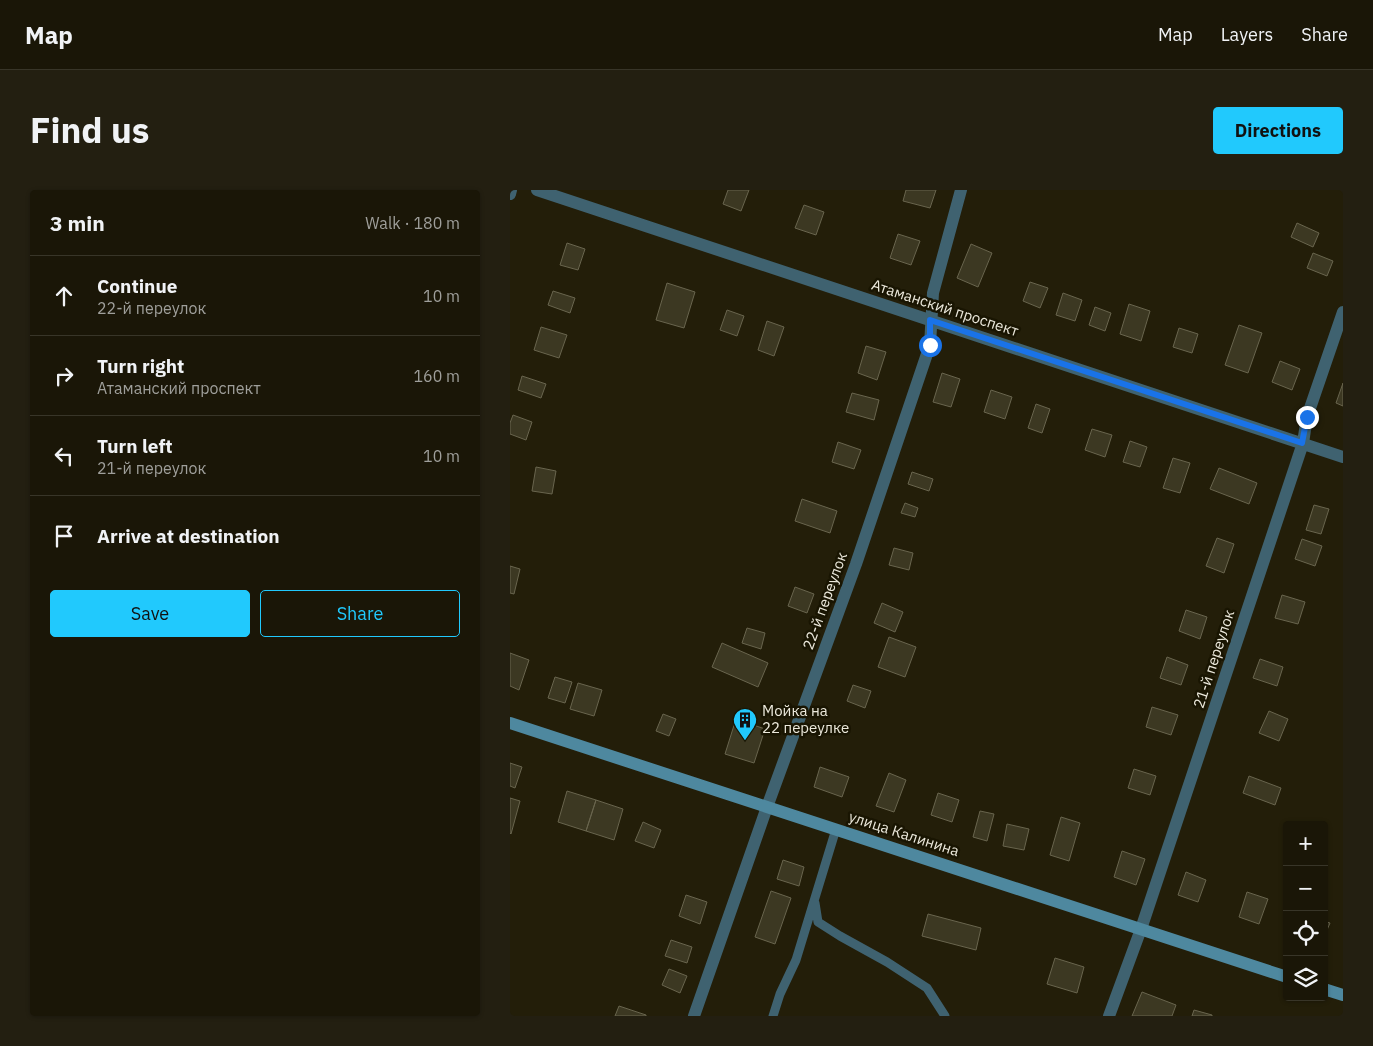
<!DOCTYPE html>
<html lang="en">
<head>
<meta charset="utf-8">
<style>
  :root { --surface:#1a1607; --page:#231f11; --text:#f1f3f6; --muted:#9f9f9b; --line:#383528; --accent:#21c9fd }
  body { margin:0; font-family:"IBM Plex Sans",sans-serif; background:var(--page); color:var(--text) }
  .controls { position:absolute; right:15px; bottom:15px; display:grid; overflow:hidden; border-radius:5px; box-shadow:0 1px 4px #0004 }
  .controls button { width:45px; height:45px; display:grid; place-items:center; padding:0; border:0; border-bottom:1px solid var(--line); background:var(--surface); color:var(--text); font:25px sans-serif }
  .stop { position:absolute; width:15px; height:15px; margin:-11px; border:4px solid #1a73e8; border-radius:50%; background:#fff }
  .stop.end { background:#1a73e8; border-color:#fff; box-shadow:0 1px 5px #0008 }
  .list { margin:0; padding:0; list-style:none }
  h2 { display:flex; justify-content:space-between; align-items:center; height:65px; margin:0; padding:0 20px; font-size:21px }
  h2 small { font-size:16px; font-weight:400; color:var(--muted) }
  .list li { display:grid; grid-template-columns:32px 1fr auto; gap:15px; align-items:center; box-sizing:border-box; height:80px; padding:0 20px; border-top:1px solid var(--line) }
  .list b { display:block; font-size:19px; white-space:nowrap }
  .list p { margin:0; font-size:16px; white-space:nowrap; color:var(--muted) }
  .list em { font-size:16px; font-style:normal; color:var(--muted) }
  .actions { display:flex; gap:10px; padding:15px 20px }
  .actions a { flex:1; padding:11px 0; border:1px solid var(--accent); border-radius:5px; text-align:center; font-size:18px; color:var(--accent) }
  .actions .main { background:var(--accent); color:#111 }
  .icon { flex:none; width:28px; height:28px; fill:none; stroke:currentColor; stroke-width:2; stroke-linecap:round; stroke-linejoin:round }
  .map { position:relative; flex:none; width:833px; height:826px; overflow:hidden; border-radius:5px }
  header { display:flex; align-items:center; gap:30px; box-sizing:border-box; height:70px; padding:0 25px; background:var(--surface); border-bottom:1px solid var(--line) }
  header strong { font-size:24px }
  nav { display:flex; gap:28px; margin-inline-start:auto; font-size:18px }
  .intro { display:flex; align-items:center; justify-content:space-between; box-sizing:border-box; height:120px; padding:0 30px }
  h1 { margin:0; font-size:35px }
  .button { padding:12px 22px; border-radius:5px; background:var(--accent); color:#111; font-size:18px; font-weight:700 }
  main { display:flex; gap:30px; padding:0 30px }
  aside { flex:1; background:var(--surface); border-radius:5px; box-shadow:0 1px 4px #0004 }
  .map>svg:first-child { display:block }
  .building { fill:#3c3822; stroke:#69654e }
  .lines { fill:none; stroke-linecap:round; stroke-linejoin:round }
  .service { stroke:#3f6270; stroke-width:9 }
  .minor { stroke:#3f6270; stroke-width:12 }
  .tertiary { stroke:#3f6270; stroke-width:12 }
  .secondary { stroke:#4e889f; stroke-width:12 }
  .route { stroke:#1a73e8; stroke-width:6 }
  .labels { text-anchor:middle; stroke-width:5; stroke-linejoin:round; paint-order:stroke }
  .street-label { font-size:15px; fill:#ece9dc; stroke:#191502 }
  .poi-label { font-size:15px; fill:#ece9dc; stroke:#191502; text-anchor:start }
</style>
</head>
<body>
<header>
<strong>Map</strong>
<nav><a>Map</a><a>Layers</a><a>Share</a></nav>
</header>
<div class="intro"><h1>Find us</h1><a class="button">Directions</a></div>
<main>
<aside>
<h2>3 min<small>Walk · 180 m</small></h2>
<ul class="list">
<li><svg class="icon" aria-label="ahead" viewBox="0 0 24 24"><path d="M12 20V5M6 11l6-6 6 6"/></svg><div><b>Continue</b><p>22-й переулок</p></div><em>10 m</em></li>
<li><svg class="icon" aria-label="right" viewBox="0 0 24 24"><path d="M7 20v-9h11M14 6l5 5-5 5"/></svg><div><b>Turn right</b><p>Атаманский проспект</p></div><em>160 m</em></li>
<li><svg class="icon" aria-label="left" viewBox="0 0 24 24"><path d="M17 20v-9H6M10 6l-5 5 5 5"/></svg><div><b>Turn left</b><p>21-й переулок</p></div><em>10 m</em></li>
<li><svg class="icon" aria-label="arrive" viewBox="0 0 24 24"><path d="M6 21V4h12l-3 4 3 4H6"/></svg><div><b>Arrive at destination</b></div></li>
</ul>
<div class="actions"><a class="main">Save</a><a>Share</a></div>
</aside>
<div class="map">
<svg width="833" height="826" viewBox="0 0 833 826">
  <rect width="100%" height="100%" fill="#231e09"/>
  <!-- building -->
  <path class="building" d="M218 0H239L231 21 213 14Z
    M396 0H426L420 18 393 11Z
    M294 15 314 22 306 45 285 38Z
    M787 33 809 43 803 57 781 47Z
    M388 44 410 51 401 75 380 68Z
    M57 53 75 59 68 80 50 75Z
    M461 54 482 63 468 97 447 88Z
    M803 63 823 71 817 86 797 78Z
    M520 92 538 98 530 118 513 111Z
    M157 93 185 102 174 138 146 130Z
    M43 101 65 108 60 123 38 115Z
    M553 103 572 110 565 131 546 125Z
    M619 114 640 121 631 151 610 144Z
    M585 117 601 123 595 141 579 135Z
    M217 120 234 126 227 146 210 140Z
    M257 131 274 137 264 166 248 160Z
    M729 135 752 143 738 183 715 175Z
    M31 137 57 145 49 168 24 160Z
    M669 138 688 144 682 163 663 157Z
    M356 156 376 162 367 190 348 183Z
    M770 171 790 179 782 200 762 192Z
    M432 183 450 189 441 217 423 212Z
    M12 186 36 194 31 208 8 200Z
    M833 193V216L826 213Z
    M481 200 502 207 495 229 474 222Z
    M342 203 369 210 364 230 336 222Z
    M526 214 540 219 532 243 518 238Z
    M3 225 22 232 16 250 0 244V233Z
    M582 239 602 245 595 267 575 260Z
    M620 251 637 257 630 277 613 272Z
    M328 252 351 260 344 279 322 272Z
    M663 268 680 273 670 303 653 298Z
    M26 277 46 281 42 304 22 301Z
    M709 278 747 293 739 314 700 299Z
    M402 282 423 289 419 301 398 294Z
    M292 309 327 321 320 343 285 331Z
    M395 313 408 318 405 327 391 323Z
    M804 315 819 319 811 344 796 340Z
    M707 348 724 354 714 383 696 376Z
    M792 349 812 356 805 376 785 369Z
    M384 358 403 363 399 380 379 375Z
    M0 376 10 379 4 404 0 403Z
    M285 397 304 404 297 423 278 416Z
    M772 405 795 412 788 434 765 428Z
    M372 413 393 422 385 442 364 433Z
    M676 420 697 427 690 449 669 441Z
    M237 438 255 443 251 459 232 453Z
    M379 447 406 457 395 487 368 477Z
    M212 453 258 473 248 497 202 477Z
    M0 463 19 470 9 500 0 496Z
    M657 467 678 475 671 495 650 488Z
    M750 469 773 477 767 496 743 488Z
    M45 487 62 492 55 513 38 508Z
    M68 493 92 500 84 526 60 519Z
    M343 495 361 501 355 518 337 511Z
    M642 517 668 525 661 545 636 537Z
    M759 521 778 529 769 551 749 543Z
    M153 524 166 529 159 546 146 541Z
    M226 529 255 539 244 573 215 564Z
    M0 573 12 577 5 598 0 596Z
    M310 577 339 587 332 607 304 597Z
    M624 579 646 586 640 605 618 598Z
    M379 583 396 590 384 622 366 616Z
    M739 586 771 598 765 615 733 603Z
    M57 601 86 610 76 641 48 632Z
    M428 603 449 610 442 632 421 625Z
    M0 608 10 611 1 644 0 643Z
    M86 610 113 619 104 650 76 641Z
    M470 621 484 624 477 651 463 647Z
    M551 627 570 633 559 671 540 665Z
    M133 632 151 640 144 658 125 651Z
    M497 634 519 639 514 660 493 656Z
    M612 661 635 669 626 695 604 687Z
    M273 670 294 677 289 696 267 689Z
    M676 682 696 690 688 712 668 705Z
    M261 701 281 708 265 754 245 747Z
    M737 702 758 709 749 734 729 727Z
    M176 705 197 712 190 734 169 726Z
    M418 724 471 738 466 760 412 746Z
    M814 731 820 733 814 747Z
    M161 750 182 757 177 773 155 766Z
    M545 768 574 777 567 803 537 794Z
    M159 779 177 786 170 803 152 795Z
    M632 802 666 815 662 826H622Z
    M109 816 136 825V826H105Z
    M684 820 702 825V826H682Z"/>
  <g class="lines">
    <!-- service -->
    <path class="service" d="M305 713 308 732 330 746 377 772 417 798 435 826
      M263 826 270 804 286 770 326 639"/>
    <!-- minor -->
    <path class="minor" d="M27 0 833 267
      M184 826 257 617 346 374 420 155 423 103 451 0
      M599 826 631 739 793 253 797 227 833 122"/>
    <!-- tertiary -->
    <path class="tertiary" d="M0 4 1 0"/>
    <!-- secondary -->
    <path class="secondary" d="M0 533 777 787
      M814 799 833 805"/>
  </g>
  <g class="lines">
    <!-- route -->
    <path class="route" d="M420 155V130L792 253 797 227"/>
  </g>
  <!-- icons -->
  <defs>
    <g id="building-pin" transform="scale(1.25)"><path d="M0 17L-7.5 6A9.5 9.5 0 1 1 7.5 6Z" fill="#21c9fd" stroke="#191502"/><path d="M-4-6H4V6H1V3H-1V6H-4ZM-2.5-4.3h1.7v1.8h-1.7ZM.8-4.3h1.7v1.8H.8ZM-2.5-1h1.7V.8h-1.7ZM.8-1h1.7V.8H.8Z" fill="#111"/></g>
  </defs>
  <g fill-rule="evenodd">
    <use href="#building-pin" x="235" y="530"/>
  </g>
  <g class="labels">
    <!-- street labels -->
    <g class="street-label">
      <text transform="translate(435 118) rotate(18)" y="5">Атаманский проспект</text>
      <text transform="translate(315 411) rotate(-70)" y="5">22-й переулок</text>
      <text transform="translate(704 469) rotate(-72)" y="5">21-й переулок</text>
      <text transform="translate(394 644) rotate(18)" y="5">улица Калинина</text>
    </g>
    <!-- poi labels -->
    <g class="poi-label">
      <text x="252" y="526">Мойка на<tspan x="252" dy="17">22 переулке</tspan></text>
    </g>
  </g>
</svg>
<div class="controls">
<button>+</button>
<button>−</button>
<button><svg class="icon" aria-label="locate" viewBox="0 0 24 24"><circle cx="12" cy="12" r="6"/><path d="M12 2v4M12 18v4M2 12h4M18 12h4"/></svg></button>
<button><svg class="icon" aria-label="layers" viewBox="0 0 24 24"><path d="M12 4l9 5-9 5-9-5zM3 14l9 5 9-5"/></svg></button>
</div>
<div class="stop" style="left:420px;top:155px"></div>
<div class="stop end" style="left:797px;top:227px"></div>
</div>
</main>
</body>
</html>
